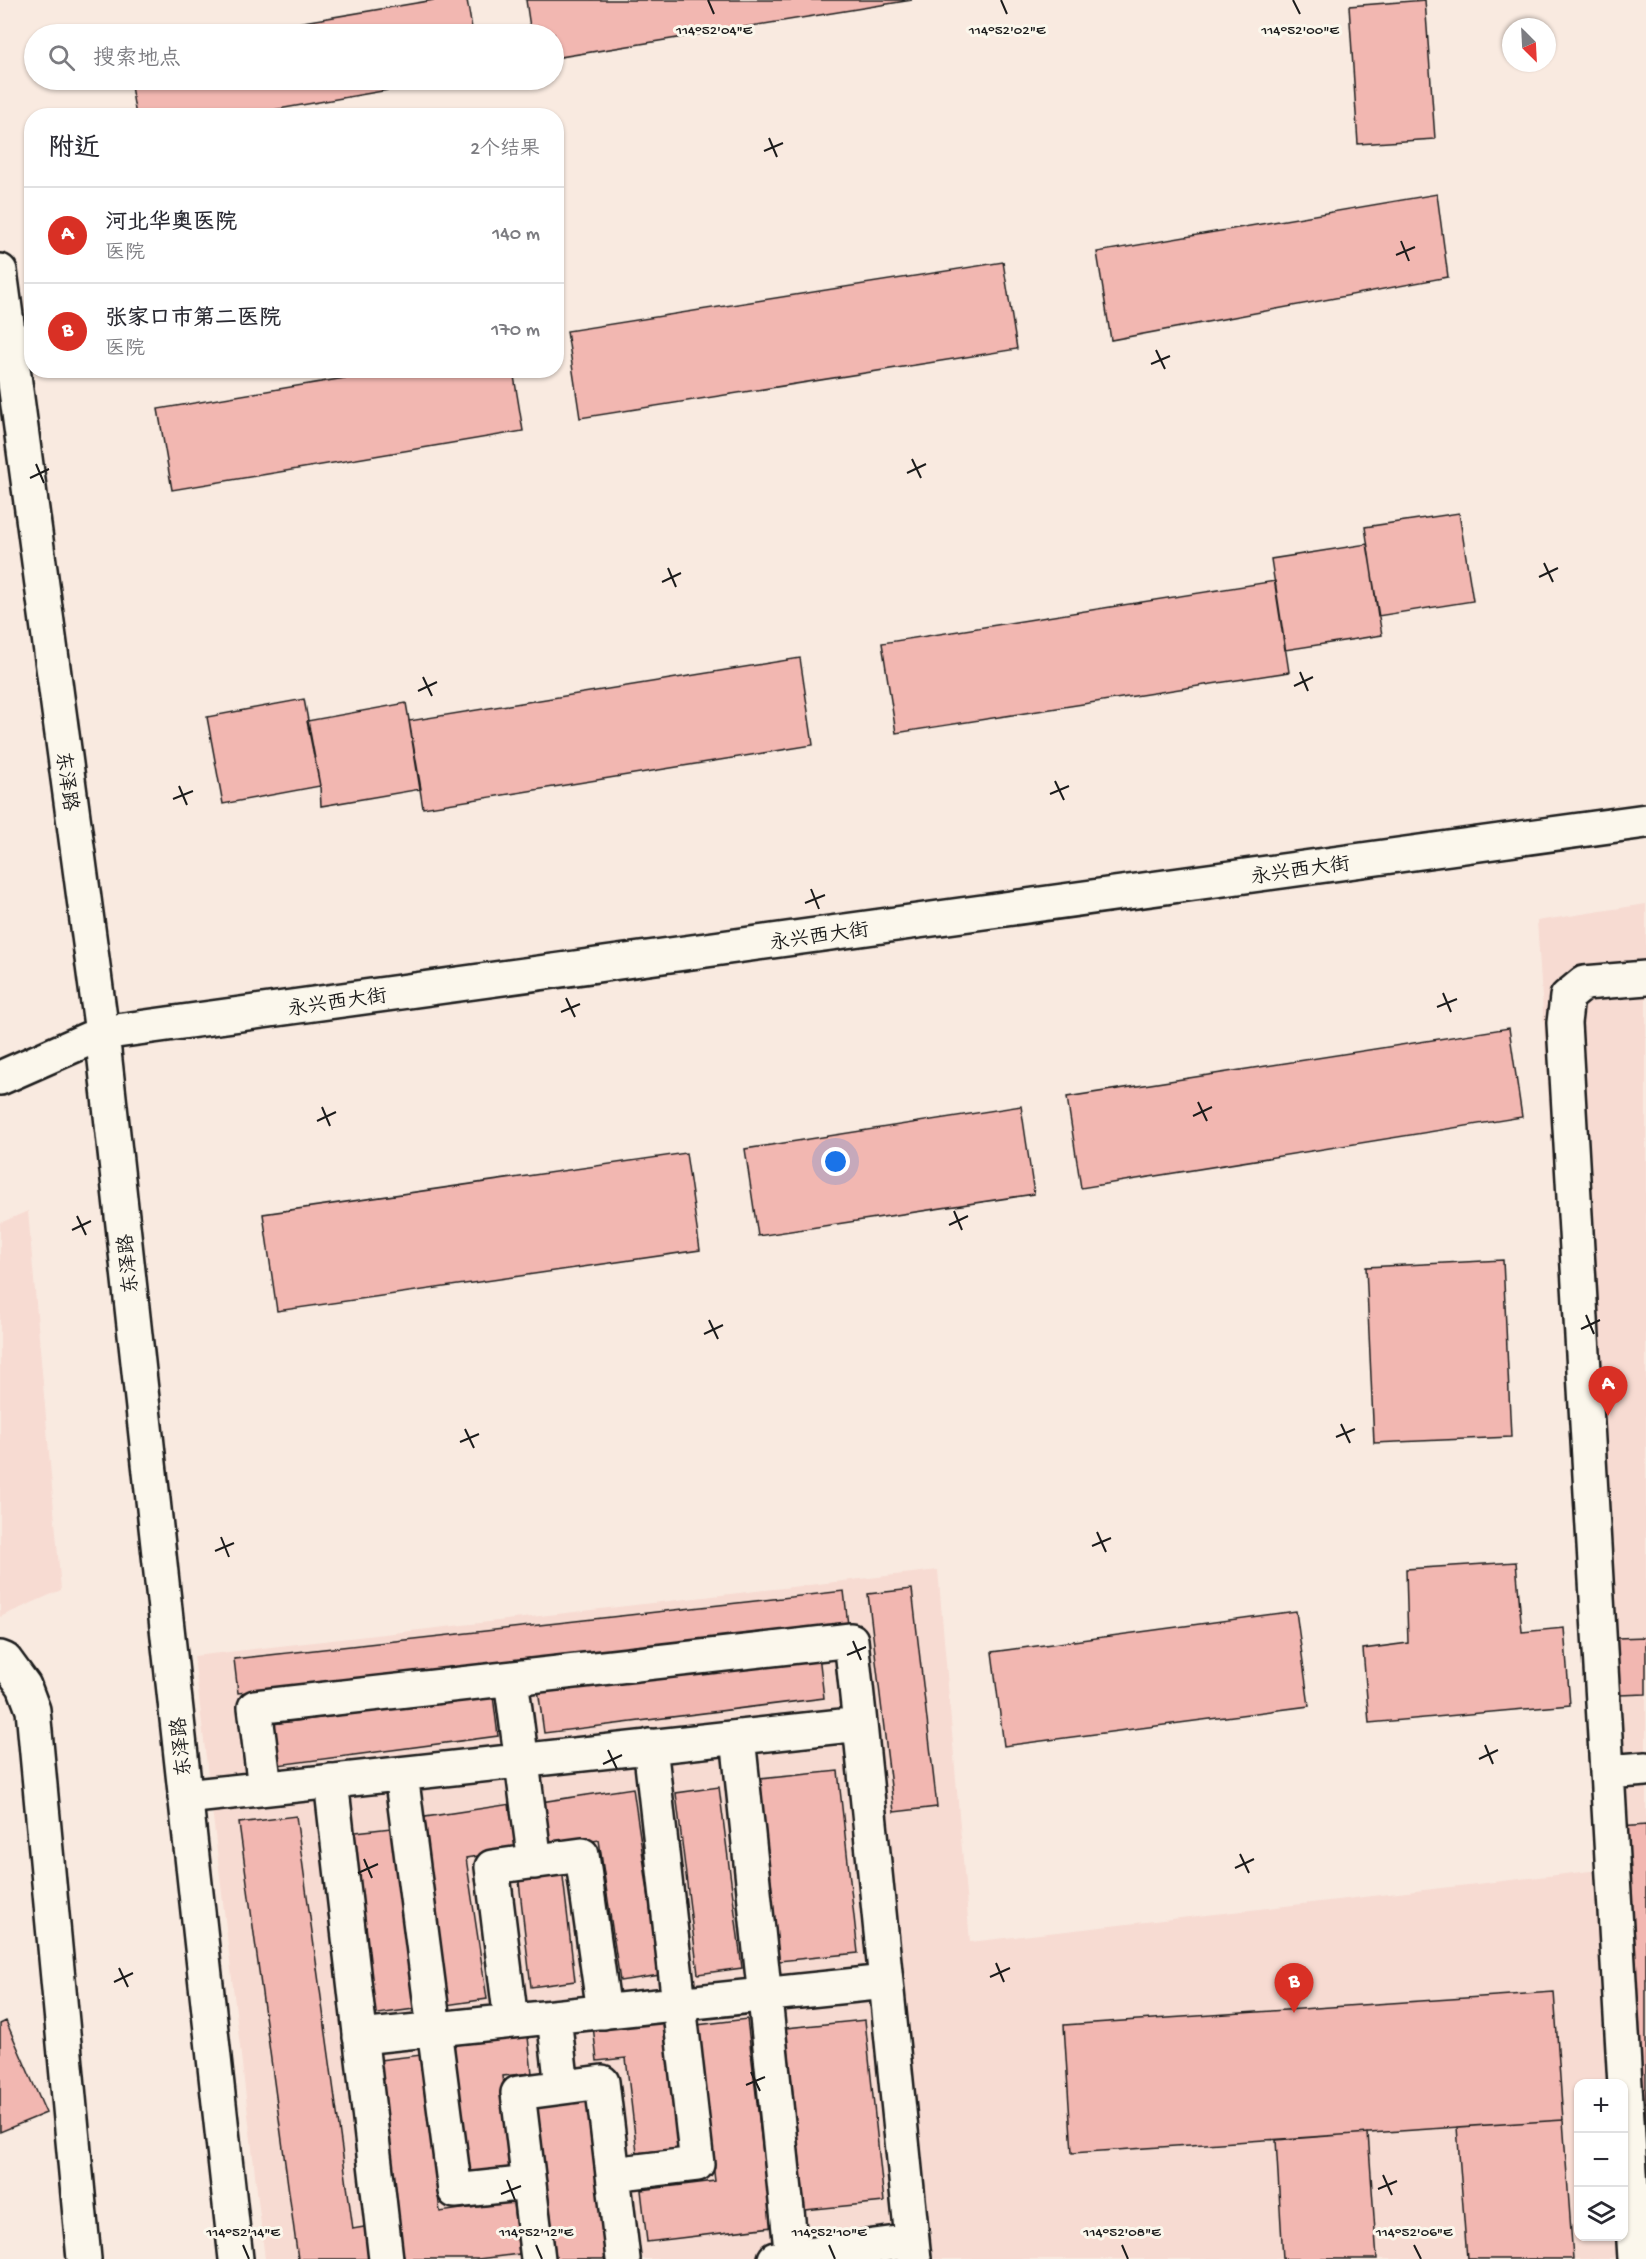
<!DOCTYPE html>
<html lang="zh">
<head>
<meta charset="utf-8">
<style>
  :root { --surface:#fff; --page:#f2f2f3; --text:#2b2b33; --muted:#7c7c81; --line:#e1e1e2; --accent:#d93025 }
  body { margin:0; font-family:"Gochi Hand","LXGW WenKai TC",sans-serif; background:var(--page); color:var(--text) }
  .controls { position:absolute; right:18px; bottom:18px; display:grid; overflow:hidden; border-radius:12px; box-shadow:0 2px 4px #0004 }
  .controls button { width:54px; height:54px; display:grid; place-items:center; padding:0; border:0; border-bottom:2px solid var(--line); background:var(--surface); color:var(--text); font:30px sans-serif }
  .compass { position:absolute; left:1502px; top:18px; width:54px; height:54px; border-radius:50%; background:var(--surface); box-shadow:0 2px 4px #0004; rotate:156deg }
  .you { position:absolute; left:836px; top:1162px; width:21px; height:21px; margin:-15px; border:4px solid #fff; border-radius:50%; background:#1a73e8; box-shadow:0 0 0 9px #1a73e833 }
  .badge { display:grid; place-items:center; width:39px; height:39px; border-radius:50%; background:var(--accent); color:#fff; font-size:20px; font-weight:700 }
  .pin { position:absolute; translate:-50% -50px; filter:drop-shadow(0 2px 3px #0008) }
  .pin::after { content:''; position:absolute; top:32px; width:21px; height:18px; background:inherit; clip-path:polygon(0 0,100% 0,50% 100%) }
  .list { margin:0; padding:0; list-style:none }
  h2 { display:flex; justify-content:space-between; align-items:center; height:78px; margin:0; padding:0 24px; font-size:26px }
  h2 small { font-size:20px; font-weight:400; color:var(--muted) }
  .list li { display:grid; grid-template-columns:39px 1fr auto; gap:18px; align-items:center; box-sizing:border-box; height:96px; padding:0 24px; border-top:2px solid var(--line) }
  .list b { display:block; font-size:22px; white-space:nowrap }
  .list p { margin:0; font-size:20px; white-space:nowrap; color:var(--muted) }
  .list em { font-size:20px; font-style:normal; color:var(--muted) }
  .icon { flex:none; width:33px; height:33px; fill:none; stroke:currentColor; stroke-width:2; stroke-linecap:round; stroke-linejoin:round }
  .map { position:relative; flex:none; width:1646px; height:2259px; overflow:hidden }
  .search { position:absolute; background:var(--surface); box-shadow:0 2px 4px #0004; left:24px; top:24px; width:540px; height:66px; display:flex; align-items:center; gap:15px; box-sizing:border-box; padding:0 21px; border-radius:33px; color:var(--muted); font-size:22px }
  .panel { position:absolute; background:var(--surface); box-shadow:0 2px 4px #0004; left:24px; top:108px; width:540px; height:270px; border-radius:24px }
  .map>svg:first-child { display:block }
  .built { fill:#f7dbd2; fill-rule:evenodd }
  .building { fill:#f2b7b1; stroke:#1c1c1c; stroke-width:1.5 }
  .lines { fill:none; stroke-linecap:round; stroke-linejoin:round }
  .minor-casing { stroke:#1c1c1c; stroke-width:38 }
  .major-casing { stroke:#1c1c1c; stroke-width:38 }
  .minor { stroke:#fbf7ec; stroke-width:33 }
  .major { stroke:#fbf7ec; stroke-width:33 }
  .ticks { fill:none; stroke:#1c1c1c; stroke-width:2 }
  .labels { text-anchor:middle; stroke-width:6; stroke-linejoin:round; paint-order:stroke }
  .street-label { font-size:20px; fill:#1c1c1c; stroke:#fbf7ec }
  .ticks-label { font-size:15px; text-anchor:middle; fill:#1c1c1c; stroke:#fbf7ec; stroke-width:6; stroke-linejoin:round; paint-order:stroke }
</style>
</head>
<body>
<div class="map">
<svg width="1646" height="2259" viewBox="0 0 1646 2259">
  <rect width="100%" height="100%" fill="#f9eae0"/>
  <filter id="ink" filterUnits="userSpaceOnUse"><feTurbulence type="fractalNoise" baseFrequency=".0167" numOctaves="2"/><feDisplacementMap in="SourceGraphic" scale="12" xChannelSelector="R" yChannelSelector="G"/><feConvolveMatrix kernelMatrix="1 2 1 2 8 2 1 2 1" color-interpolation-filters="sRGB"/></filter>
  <g filter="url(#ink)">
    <!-- built -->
    <path class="built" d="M1646 904V2259H265L194 1656 938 1570 970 1942 1599 1870 1537 921ZM1578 2084H1624V2236H1578Z
      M28 1211 61 1590 0 1617V1223Z"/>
    <!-- building -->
    <path class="building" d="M434 0H467L473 34H233Z
      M526 0H912L554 58V34H531Z
      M1425 0 1435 139 1358 144 1349 6Z
      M130 80H446L239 116H136Z
      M1437 194 1448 277 1111 340 1097 252Z
      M1003 262 1017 349 580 418 567 331Z
      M393 370H513L523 431 172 490 158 409Z
      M1459 513 1473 601 1378 616 1365 527Z
      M1367 544 1382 635 1285 650 1271 559Z
      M1275 581 1289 672 896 733 882 643Z
      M800 658 813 745 423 808 409 721Z
      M304 699 320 786 223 804 207 717Z
      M406 703 421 789 321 806 320 786 307 721Z
      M1509 1028 1522 1117 1081 1188 1067 1097Z
      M1021 1106 1034 1194 758 1236 745 1149Z
      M686 1153 700 1250 277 1311 263 1214Z
      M1503 1260 1511 1437 1374 1443 1366 1267Z
      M1516 1562 1522 1632 1564 1628 1570 1705 1369 1723 1363 1649 1408 1643 1406 1569Z
      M912 1589 937 1807 894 1812 868 1594Z
      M844 1591 848 1625 238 1693 234 1659Z
      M1296 1611 1309 1706 1004 1746 992 1652Z
      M1646 1637V1694L1619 1695 1617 1638Z
      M819 1655 824 1698 544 1733 538 1689Z
      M493 1696 498 1736 278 1765 272 1724Z
      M838 1771 858 1953 779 1961 760 1779Z
      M719 1787 742 1968 698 1974 676 1793Z
      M633 1788 660 1975 620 1981 599 1840 547 1848 541 1802Z
      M511 1804 517 1850 466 1858 487 1999 446 2005 419 1818Z
      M296 1816 353 2229 370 2226 374 2259H298L239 1823Z
      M1646 1825V2259L1620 1827Z
      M391 1828 414 2009 370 2015 347 1833Z
      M562 1868 575 1981 531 1987 518 1873Z
      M1554 1992 1563 2120 1072 2153 1064 2025Z
      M668 2018 682 2148 637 2153 626 2058 597 2061 593 2026Z
      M747 2019 772 2227 647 2242 641 2190 715 2181 697 2025Z
      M865 2020 884 2202 805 2210 786 2028Z
      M6 2021 46 2113 0 2132V2024Z
      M528 2037 532 2073 503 2076 513 2171 468 2176 454 2045Z
      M421 2055 440 2212 513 2202 519 2254 478 2259H394L371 2061Z
      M587 2098 606 2259H556L537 2104Z
      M1563 2120 1573 2259H1467L1457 2127Z
      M1368 2133 1377 2259H1283L1276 2140Z"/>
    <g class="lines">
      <!-- minor casing -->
      <g class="minor-casing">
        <path id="minor" d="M0 1658 5 1660 24 1686 33 1710 84 2259
          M511 1679 535 1862
          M738 1737 792 2259
          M1607 1772 1646 1769
          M401 1774 455 2191 529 2183
          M331 1781 386 2259
          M265 1788 255 1707 851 1640 860 1724
          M185 1797 860 1724 914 2259
          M554 2017 562 2087
          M511 2021 492 1867 582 1855 604 2012
          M360 2037 886 1982
          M613 2174 697 2164 650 1746
          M538 2259 518 2093 602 2082 623 2259
          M775 2259 912 2241
          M1635 2259 1564 1023 1567 997 1584 983 1646 978"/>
      </g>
      <!-- major casing -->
      <g class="major-casing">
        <path id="major" d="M0 271 102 1033 236 2259
          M0 1078 102 1033 1646 821"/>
      </g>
      <!-- minor -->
      <use href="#minor" class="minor"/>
      <!-- major -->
      <use href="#major" class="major"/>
    </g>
  </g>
  <!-- ticks -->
  <path class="ticks" d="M708 0 714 14M1001 0 1007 14M1293 0 1300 14M769 138 777 157M764 151 783 143M1401 241 1409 261M1396 255 1415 247M1156 350 1165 369M1151 364 1170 356M912 459 921 478M36 464 44 483M907 473 926 464M30 478 49 469M1544 563 1553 582M668 568 676 587M1539 577 1558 568M662 582 681 573M1300 672 1308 691M423 677 432 696M1294 686 1313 677M418 691 437 682M1055 781 1064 800M179 786 187 805M1050 794 1069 786M173 799 193 791M811 889 819 909M805 903 825 895M1443 993 1451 1012M566 998 575 1017M1437 1007 1457 999M561 1012 580 1004M1198 1102 1207 1121M322 1107 330 1126M1193 1116 1212 1107M317 1121 336 1112M954 1211 962 1230M77 1216 86 1235M949 1225 968 1216M72 1230 91 1221M1586 1315 1594 1334M709 1320 718 1339M1581 1329 1600 1320M704 1334 723 1325M1341 1424 1350 1443M465 1429 474 1448M1336 1437 1355 1429M460 1442 479 1434M1097 1532 1106 1552M221 1537 229 1557M1092 1546 1111 1538M215 1551 234 1543M853 1641 861 1660M847 1655 866 1647M1485 1745 1493 1764M608 1750 617 1769M1479 1759 1498 1750M603 1764 622 1755M1240 1854 1249 1873M364 1859 372 1878M1235 1868 1254 1859M358 1873 378 1864M996 1963 1004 1982M119 1968 128 1987M990 1977 1010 1968M114 1982 133 1973M751 2072 760 2091M746 2085 765 2077M1383 2175 1392 2195M507 2180 515 2200M1378 2189 1397 2181M501 2194 521 2186M243 2245 249 2259M536 2245 542 2259M829 2245 835 2259M1122 2245 1128 2259M1414 2245 1421 2259"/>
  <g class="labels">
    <!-- street labels -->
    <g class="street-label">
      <text transform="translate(68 781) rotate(82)" y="7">东泽路</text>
      <text transform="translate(1300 869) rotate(-8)" y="7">永兴西大街</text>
      <text transform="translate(819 935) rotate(-8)" y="7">永兴西大街</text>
      <text transform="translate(337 1001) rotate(-8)" y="7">永兴西大街</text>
      <text transform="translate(127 1264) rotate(-96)" y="7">东泽路</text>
      <text transform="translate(180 1747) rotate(-96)" y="7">东泽路</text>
    </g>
  </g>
  <g class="ticks-label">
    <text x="714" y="34">114°52'04"E</text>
    <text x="1007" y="34">114°52'02"E</text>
    <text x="1300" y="34">114°52'00"E</text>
    <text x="243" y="2236">114°52'14"E</text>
    <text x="536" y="2236">114°52'12"E</text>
    <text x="829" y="2236">114°52'10"E</text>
    <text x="1122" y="2236">114°52'08"E</text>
    <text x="1414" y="2236">114°52'06"E</text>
  </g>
</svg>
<div class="controls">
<button>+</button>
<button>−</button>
<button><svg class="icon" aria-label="layers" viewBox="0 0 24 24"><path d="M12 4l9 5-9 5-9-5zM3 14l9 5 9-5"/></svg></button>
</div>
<svg class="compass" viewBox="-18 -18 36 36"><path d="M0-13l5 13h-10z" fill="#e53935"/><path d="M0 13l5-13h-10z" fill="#7c7c81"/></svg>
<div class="you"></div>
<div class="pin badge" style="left:1608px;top:1416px">A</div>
<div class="pin badge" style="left:1294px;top:2013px">B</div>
<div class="search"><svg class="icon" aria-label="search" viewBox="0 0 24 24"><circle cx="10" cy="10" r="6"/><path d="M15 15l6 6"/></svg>搜索地点</div>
<section class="panel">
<h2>附近<small>2个结果</small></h2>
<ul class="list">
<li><span class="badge">A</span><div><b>河北华奥医院</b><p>医院</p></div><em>140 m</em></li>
<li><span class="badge">B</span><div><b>张家口市第二医院</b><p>医院</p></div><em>170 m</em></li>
</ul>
</section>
</div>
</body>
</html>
